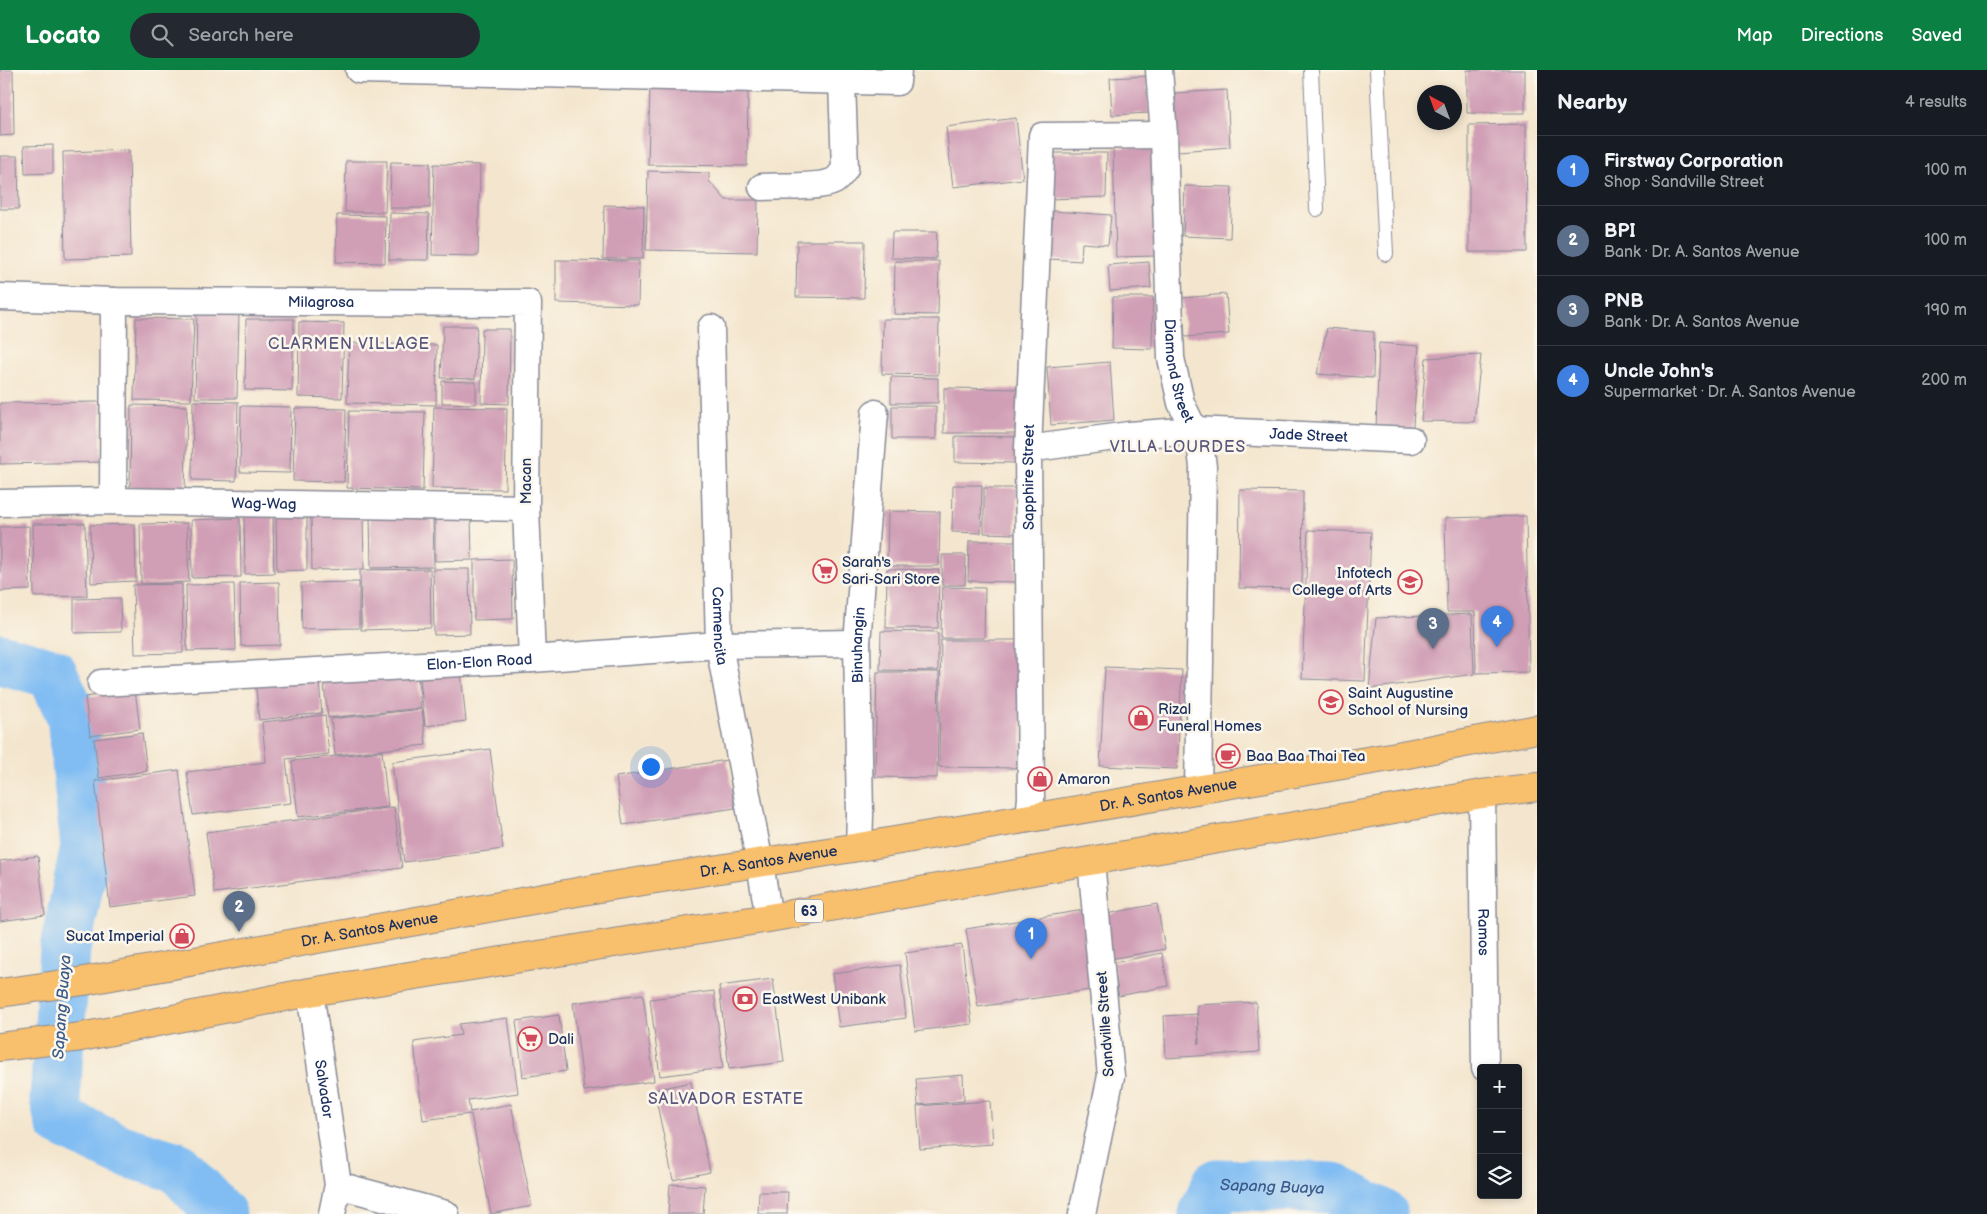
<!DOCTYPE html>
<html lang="en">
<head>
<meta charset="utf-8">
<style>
  :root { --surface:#171b24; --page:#242831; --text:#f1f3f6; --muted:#9ea1a6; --line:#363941; --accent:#0b8043 }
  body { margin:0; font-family:"Balsamiq Sans",sans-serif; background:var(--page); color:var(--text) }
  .controls { position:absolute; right:15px; bottom:15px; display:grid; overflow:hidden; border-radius:5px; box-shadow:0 2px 8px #0003 }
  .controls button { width:45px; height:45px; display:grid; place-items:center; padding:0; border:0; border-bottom:1px solid var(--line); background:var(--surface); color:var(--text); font:25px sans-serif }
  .compass { position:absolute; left:1417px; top:15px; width:45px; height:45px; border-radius:50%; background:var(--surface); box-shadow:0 2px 8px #0003; rotate:319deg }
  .you { position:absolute; left:650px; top:696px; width:18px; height:18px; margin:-12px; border:4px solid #fff; border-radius:50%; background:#1a73e8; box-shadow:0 0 0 8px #1a73e833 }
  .badge { display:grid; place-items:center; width:32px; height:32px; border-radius:50%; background:var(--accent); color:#fff; font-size:16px; font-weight:700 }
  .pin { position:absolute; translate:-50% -41px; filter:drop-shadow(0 1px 2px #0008) }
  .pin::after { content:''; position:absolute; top:26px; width:18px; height:15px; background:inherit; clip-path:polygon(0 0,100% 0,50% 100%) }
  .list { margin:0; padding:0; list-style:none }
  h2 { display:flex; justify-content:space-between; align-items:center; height:65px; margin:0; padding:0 20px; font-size:21px }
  h2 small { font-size:16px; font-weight:400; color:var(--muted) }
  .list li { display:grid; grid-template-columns:32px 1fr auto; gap:15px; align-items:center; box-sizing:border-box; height:70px; padding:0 20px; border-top:1px solid var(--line) }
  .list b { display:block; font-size:19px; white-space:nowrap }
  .list p { margin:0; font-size:16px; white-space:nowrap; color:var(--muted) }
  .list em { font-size:16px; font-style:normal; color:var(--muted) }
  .icon { flex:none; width:28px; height:28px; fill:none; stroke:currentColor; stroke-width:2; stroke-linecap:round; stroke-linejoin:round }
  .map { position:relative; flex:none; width:1537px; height:1144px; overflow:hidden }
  header { display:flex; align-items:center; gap:30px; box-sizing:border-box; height:70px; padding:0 25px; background:var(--accent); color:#fff }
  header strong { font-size:24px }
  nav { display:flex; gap:28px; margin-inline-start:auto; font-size:18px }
  .search { width:350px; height:45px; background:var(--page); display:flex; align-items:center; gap:12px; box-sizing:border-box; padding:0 18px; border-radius:28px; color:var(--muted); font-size:19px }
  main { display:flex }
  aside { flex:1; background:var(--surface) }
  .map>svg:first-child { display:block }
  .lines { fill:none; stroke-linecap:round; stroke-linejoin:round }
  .river { stroke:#81bdf3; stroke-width:51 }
  .building { fill:#d09eb5 }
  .lane-casing { stroke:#888a96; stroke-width:16 }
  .street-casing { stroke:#888a96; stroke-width:29 }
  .primary-casing { stroke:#888a96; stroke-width:30 }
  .lane { stroke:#fff; stroke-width:14 }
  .street { stroke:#fff; stroke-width:26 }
  .primary { stroke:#f8bf6c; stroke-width:28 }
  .labels { text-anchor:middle; stroke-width:5; stroke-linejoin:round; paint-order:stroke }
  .shield { fill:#fbf7ec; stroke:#5e6b89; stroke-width:1 }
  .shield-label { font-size:14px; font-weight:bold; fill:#1b2f5e }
  .street-label { font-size:15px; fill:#1b2f5e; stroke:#fbf7ec }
  .poi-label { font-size:15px; fill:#1b2f5e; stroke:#fbf7ec; text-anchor:start }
  .neighbourhood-label { font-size:16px; letter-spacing:1px; fill:#5a567c; stroke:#fbf7ec }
  .water-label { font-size:16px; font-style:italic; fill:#3a5a8b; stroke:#fbf7ec }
</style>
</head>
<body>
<header>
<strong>Locato</strong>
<div class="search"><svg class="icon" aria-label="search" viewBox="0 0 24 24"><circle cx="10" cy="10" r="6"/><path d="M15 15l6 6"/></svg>Search here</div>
<nav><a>Map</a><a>Directions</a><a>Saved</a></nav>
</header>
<main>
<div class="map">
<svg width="1537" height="1144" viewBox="0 0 1537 1144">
  <rect width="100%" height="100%" fill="#fbf7ec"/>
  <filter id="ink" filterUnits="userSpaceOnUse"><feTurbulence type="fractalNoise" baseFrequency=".02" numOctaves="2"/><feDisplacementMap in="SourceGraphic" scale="10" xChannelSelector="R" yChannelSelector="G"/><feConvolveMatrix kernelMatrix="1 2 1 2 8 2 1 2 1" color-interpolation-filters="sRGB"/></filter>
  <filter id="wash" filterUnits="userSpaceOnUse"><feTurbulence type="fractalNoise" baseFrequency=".0096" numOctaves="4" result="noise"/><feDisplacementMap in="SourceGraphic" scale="20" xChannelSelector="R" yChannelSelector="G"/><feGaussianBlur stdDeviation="1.12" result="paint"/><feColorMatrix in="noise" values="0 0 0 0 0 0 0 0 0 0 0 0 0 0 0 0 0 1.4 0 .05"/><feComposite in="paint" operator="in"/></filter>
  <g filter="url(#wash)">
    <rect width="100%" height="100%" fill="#f4e6ce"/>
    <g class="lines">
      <!-- river -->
      <g class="river">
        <path d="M0 589 52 603 72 646 86 777 65 879 55 1028 60 1051 120 1080 177 1097 221 1144"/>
        <path id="s1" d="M1204 1144 1217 1114 1333 1118 1382 1144"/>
      </g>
    </g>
    <g id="blocks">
      <!-- building -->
      <path class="building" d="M0 0H13L14 65 0 66Z
        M1467 0H1525V43H1467Z
        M1147 6 1149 43 1112 45 1110 8Z
        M650 14 748 15 747 96 648 95Z
        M1227 20 1230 77 1178 81 1175 23Z
        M1016 48 1023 109 953 117 946 57Z
        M1526 54 1527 182H1469V55Z
        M53 75V103L25 104 24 76Z
        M1153 77 1156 186 1116 187 1113 78Z
        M129 80 131 187 65 189 63 82Z
        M1050 83H1107L1106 127 1049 129Z
        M0 86H18L19 139H0Z
        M346 91H387L385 142H345Z
        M391 92 430 93V138H390Z
        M434 94 480 95 478 186 432 185Z
        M648 101 709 103V111L726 130H758L757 182 646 180Z
        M1185 116 1232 117 1230 168 1183 166Z
        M604 135 644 136 643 189H603Z
        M1053 141 1111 145 1108 175 1082 173 1081 191 1049 189Z
        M390 143 429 144 428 190H389Z
        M337 145 386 146 385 193 336 192Z
        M892 162H937L936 189 891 188Z
        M797 171H865L864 228 796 227Z
        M556 190 639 191 638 235 556 233Z
        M895 191H939L938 245 894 244Z
        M1149 192 1151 218 1110 221 1108 195Z
        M1226 224 1229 264 1185 267 1182 228Z
        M1113 227H1153L1152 279 1112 278Z
        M197 242 239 243 237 328H195Z
        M136 248 194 249 191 331 134 330Z
        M246 249H294L292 321 245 320Z
        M883 249H939L938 305 882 304Z
        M299 252 344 253 342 328 298 327Z
        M443 256H477L475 309 441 308Z
        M1327 258 1374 262 1373 308 1317 304Z
        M482 259H510L509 334 481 333Z
        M349 273 437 275 436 335 347 333Z
        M1379 273 1419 276 1412 368 1376 360Z
        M1481 285 1474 352 1421 351 1426 288Z
        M1110 292 1114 350 1051 355 1047 297Z
        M891 307 938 308V333H891Z
        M442 311 476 312V334L442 333Z
        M944 318 1020 319 1019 363H944Z
        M193 331 238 332 236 411 192 410Z
        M101 332V392L0 394V333Z
        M131 335 187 336 185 422 130 421Z
        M241 336 291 337 290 403 240 402Z
        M892 336H936V369H892Z
        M434 337 507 338 505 419 432 418Z
        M295 338 346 339 344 412 293 411Z
        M349 341 425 342 423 420 347 418Z
        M955 366 1017 367 1016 393 955 392Z
        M953 415H982L981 463 952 462Z
        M984 418H1017L1016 464 984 463Z
        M1240 420 1303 421 1302 519 1239 518Z
        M888 441 940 442 939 496H887Z
        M363 444 364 499 312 500 311 445Z
        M433 444 434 497 371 498 370 446Z
        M273 445 274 503 245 504 244 446Z
        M307 445V500L277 501 276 446Z
        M471 446 472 490 435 491V447Z
        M1526 446 1529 602 1476 603 1475 542H1447L1445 448Z
        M240 448 241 507 192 508 191 450Z
        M85 453 87 526 34 527 33 454Z
        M187 453 189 512 141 514 140 454Z
        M135 454 136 511 91 513 90 455Z
        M29 456 30 520 0 521V457Z
        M1308 460 1371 462 1365 611 1302 609Z
        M969 471H1017L1016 512 968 511Z
        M942 485H966L965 515H942Z
        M512 489 513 549 474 550V490Z
        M430 499 431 558 361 560 360 500Z
        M433 499H469L470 564 434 565Z
        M887 499 939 500 938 558H886Z
        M279 512 280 575 241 576 240 513Z
        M359 512V558L302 559 301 513Z
        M182 514 183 583 135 584 133 515Z
        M234 514 236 580 187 581 186 515Z
        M942 517 985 518 984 568H941Z
        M120 528 121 562 74 563V529Z
        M1472 544 1474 604 1369 619 1376 548Z
        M881 561 938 562V601L880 600Z
        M941 570H1023L1021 698 939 697Z
        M460 594 466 651 425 656 419 599Z
        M417 597 421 638 328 648 323 607Z
        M1105 597 1182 600 1177 699 1100 696Z
        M318 602 322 643 259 650 255 609Z
        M877 602H939L937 708 875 707Z
        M135 620 140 659 90 666 85 627Z
        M422 639 426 675 335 685 331 649Z
        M325 645 329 684 286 689 291 733 193 745 187 702 266 692 262 652Z
        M142 663 147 701 99 708 94 669Z
        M490 679 503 779 404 792 392 692Z
        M382 681 388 737 298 747 292 691Z
        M727 690 735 738 623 755 616 707Z
        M179 700 195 826 110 837 95 711Z
        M394 737 402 798 214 823 206 762Z
        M38 786 45 845 0 851V791Z
        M1157 834 1165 879 1110 889 1102 845Z
        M1084 840 1096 919 978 937 966 859Z
        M962 875 972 954 915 961 905 883Z
        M1162 883 1168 916 1119 926 1113 893Z
        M900 895 906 948 839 957 832 904Z
        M773 909 784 992 729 999 719 916Z
        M714 921 723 998 660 1006 650 929Z
        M643 924 654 1011 584 1021 573 933Z
        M1256 932 1259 982 1166 988 1164 946 1197 944 1199 974 1197 935Z
        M559 945 566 1001 523 1007 516 951Z
        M508 948 518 1023 468 1030 470 1042 511 1034 532 1136 491 1144 471 1044 423 1050 414 972 461 965 459 954Z
        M963 1005 964 1031 918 1035 916 1009Z
        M691 1012 710 1102 673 1110 654 1020Z
        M990 1031 993 1074 920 1079 917 1036Z
        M670 1114 705 1116 703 1144H668Z
        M759 1122H788L787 1144H758Z"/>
    </g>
  </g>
  <g filter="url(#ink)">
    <use href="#blocks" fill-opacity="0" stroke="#888a96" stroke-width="1"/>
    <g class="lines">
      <!-- lane casing -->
      <g class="lane-casing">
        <path id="lane" d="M1311 0 1317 139
          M1377 0 1386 184"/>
      </g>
      <!-- street casing -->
      <g class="street-casing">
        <g id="street">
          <path d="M359 0 897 12 898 0"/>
          <path id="s2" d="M1159 0 1164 65 1171 288 1181 333 1200 372 1203 397 1198 720"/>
          <path d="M762 117C778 116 821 118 834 111 839 108 842 103 845 99L842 11"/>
          <path id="s3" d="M0 227 114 231 528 233 526 438 532 589"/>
          <path id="s4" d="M711 258 719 575 760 794 769 848"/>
          <path id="s5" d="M1028 379 1129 365 1194 360 1411 370"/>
          <path d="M113 431 114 231"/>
          <path id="s6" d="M0 433 113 431 526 438"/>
          <path id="s7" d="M101 613 532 589 719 575 857 573"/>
          <path id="s8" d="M1482 724 1485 998"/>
          <path id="s9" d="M1029 747 1031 728 1028 379 1042 66 1164 65"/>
          <path id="s10" d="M859 777 860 745 857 573 875 343"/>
          <path id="s11" d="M310 922 338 1115 332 1144"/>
          <path d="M338 1115 446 1144"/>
          <path d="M1082 1144 1111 1006 1091 791"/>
        </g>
      </g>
      <!-- primary casing -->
      <g class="primary-casing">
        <g id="primary">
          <path id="s12" d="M0 923 84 911 605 817 859 777 1402 685 1537 659"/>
          <path d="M0 977 81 967 310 922 769 848 1066 795 1482 724 1537 717"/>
        </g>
      </g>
      <!-- lane -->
      <use href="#lane" class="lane"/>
      <!-- street -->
      <use href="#street" class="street"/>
      <!-- primary -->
      <use href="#primary" class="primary"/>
    </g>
  </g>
  <!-- icons -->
  <defs>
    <g id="supermarket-ring" transform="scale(1.25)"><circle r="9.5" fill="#fbf7ec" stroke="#d1495b" stroke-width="1.5"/><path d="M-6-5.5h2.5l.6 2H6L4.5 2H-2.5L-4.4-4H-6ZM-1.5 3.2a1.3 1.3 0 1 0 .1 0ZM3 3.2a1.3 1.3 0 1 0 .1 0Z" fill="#d1495b"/></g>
    <g id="university-ring" transform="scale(1.25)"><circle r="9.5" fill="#fbf7ec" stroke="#d1495b" stroke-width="1.5"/><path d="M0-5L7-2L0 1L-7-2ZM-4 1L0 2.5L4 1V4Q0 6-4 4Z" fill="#d1495b"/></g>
    <g id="shop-ring" transform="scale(1.25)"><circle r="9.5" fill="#fbf7ec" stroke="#d1495b" stroke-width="1.5"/><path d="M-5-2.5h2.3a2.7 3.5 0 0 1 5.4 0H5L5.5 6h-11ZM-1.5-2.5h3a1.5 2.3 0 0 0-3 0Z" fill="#d1495b"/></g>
    <g id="cafe-ring" transform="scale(1.25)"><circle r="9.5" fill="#fbf7ec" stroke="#d1495b" stroke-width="1.5"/><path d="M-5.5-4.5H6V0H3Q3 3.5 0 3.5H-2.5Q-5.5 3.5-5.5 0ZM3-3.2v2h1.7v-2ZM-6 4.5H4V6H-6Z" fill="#d1495b"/></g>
    <g id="bank-ring" transform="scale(1.25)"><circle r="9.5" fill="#fbf7ec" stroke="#d1495b" stroke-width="1.5"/><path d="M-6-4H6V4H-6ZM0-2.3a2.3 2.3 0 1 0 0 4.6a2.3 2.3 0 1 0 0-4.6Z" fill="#d1495b"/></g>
  </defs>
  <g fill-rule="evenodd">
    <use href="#supermarket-ring" x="825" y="501"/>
    <use href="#university-ring" x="1410" y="512"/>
    <use href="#university-ring" x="1331" y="632"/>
    <use href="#shop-ring" x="1141" y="648"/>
    <use href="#cafe-ring" x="1228" y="686"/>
    <use href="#shop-ring" x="1040" y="709"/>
    <use href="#shop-ring" x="182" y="866"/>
    <use href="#bank-ring" x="745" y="929"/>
    <use href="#supermarket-ring" x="530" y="969"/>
  </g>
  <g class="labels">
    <!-- shield labels -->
    <rect class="shield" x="795" y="829.5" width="28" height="23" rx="4"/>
    <g class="shield-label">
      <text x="809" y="846">63</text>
    </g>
    <!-- street labels -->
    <g class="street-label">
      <text dy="5" stroke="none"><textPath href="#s3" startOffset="321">Milagrosa</textPath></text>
      <text dy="5" stroke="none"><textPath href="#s2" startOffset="302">Diamond Street</textPath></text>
      <text dy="5" stroke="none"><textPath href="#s5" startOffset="282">Jade Street</textPath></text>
      <text dy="5" stroke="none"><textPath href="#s9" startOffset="340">Sapphire Street</textPath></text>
      <text transform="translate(526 411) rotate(-90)" y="5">Macan</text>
      <text dy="5" stroke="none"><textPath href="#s6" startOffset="264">Wag-Wag</textPath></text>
      <text dy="5" stroke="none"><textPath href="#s4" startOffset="298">Carmencita</textPath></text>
      <text dy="5" stroke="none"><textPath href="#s10" startOffset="202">Binuhangin</textPath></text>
      <text dy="5" stroke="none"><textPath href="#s7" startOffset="379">Elon-Elon Road</textPath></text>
      <text dy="5" stroke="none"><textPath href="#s12" startOffset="1185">Dr. A. Santos Avenue</textPath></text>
      <text dy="5" stroke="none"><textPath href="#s12" startOffset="780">Dr. A. Santos Avenue</textPath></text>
      <text dy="5" stroke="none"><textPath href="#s12" startOffset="375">Dr. A. Santos Avenue</textPath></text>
      <text dy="5" stroke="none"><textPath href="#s8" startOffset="138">Ramos</textPath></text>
      <text transform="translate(1105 954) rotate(-94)" y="5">Sandville Street</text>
      <text dy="5" stroke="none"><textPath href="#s11" startOffset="98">Salvador</textPath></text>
    </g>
    <!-- poi labels -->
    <g class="poi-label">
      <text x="842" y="497">Sarah's<tspan x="842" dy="17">Sari-Sari Store</tspan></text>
      <text x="1392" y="508" text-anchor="end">Infotech<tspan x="1392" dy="17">College of Arts</tspan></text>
      <text x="1348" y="628">Saint Augustine<tspan x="1348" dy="17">School of Nursing</tspan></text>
      <text x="1158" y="644">Rizal<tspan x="1158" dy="17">Funeral Homes</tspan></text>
      <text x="1246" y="691">Baa Baa Thai Tea</text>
      <text x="1058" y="714">Amaron</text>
      <text x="164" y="871" text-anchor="end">Sucat Imperial</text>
      <text x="762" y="934">EastWest Unibank</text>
      <text x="548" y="974">Dali</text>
    </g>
    <!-- neighbourhood labels -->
    <g class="neighbourhood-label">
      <text x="349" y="279">CLARMEN VILLAGE</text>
      <text x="1178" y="382">VILLA LOURDES</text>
      <text x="726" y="1034">SALVADOR ESTATE</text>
    </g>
    <!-- water labels -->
    <g class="water-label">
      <text transform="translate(61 937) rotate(-86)" y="6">Sapang Buaya</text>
      <text dy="6" stroke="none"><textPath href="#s1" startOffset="88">Sapang Buaya</textPath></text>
    </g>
  </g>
</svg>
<div class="controls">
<button>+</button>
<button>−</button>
<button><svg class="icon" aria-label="layers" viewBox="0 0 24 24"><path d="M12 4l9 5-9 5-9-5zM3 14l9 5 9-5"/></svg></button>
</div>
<svg class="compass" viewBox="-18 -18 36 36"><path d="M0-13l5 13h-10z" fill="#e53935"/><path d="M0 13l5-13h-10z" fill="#9ea1a6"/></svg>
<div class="you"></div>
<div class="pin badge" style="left:1031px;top:889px;background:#3f7fe0">1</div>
<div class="pin badge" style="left:239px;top:862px;background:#5c6f8a">2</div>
<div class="pin badge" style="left:1433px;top:579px;background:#5c6f8a">3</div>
<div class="pin badge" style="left:1497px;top:577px;background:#3f7fe0">4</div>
</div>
<aside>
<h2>Nearby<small>4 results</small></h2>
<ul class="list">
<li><span class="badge" style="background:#3f7fe0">1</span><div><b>Firstway Corporation</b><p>Shop · Sandville Street</p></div><em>100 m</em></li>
<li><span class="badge" style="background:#5c6f8a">2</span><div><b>BPI</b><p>Bank · Dr. A. Santos Avenue</p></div><em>100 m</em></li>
<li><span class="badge" style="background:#5c6f8a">3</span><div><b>PNB</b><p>Bank · Dr. A. Santos Avenue</p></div><em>190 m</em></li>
<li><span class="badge" style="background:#3f7fe0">4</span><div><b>Uncle John's</b><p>Supermarket · Dr. A. Santos Avenue</p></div><em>200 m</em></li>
</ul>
</aside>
</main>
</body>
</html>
